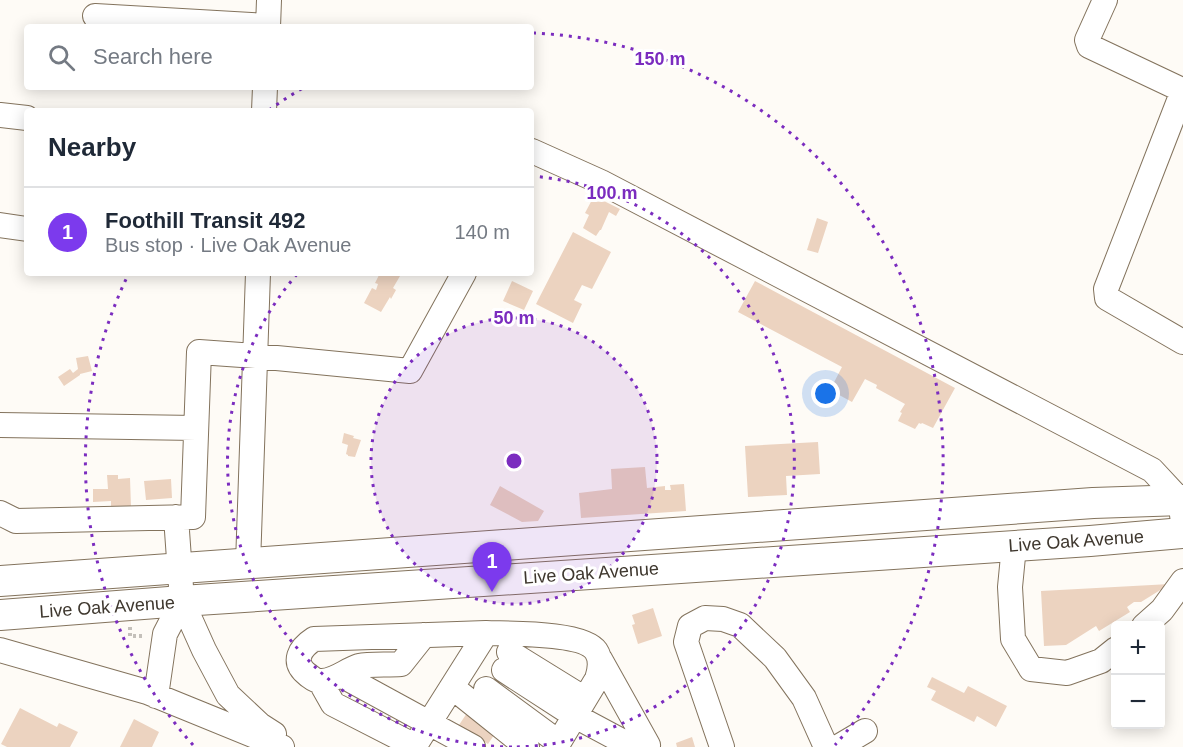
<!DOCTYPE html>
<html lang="en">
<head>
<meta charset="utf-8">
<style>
  :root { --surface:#fff; --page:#f6f6f7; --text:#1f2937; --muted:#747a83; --line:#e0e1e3; --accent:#7c3aed }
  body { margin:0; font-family:Helvetica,sans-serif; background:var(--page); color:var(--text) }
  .controls { position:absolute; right:18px; bottom:18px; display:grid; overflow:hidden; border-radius:6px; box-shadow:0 3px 15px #0003 }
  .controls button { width:54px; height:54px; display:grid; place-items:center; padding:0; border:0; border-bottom:2px solid var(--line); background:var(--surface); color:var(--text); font:30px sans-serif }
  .you { position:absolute; left:826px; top:394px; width:21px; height:21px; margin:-15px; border:4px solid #fff; border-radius:50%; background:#1a73e8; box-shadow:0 0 0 9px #1a73e833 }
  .badge { display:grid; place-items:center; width:39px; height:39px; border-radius:50%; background:var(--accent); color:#fff; font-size:20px; font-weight:700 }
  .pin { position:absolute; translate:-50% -50px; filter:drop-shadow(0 2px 3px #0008) }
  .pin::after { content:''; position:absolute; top:32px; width:21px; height:18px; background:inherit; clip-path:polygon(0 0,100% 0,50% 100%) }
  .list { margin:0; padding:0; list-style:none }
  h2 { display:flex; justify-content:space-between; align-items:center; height:78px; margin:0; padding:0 24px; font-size:26px }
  h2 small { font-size:20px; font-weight:400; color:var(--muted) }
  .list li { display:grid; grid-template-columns:39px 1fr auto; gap:18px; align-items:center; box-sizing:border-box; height:90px; padding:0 24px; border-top:2px solid var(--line) }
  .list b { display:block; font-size:22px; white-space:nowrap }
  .list p { margin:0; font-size:20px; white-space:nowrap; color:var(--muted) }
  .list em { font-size:20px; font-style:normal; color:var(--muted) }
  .icon { flex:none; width:33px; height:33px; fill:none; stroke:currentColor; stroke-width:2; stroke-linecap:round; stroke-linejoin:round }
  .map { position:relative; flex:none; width:1183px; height:747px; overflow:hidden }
  .search { position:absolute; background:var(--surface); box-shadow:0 3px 15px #0003; left:24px; top:24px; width:510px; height:66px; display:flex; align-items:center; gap:15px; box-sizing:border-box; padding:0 21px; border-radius:6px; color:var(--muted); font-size:22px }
  .panel { position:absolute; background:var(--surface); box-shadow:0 3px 15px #0003; left:24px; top:108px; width:510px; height:168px; border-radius:6px }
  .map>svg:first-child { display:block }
  .building { fill:#ecd3c0 }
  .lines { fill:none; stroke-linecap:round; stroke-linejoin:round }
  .minor-casing { stroke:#83735d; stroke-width:26 }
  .major-casing { stroke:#83735d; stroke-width:32 }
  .path { stroke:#c4c0ba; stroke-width:4; stroke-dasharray:3 3; stroke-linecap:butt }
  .minor { stroke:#fff; stroke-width:24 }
  .major { stroke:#fff; stroke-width:30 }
  .ring { fill:none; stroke:#7b2cbf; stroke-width:3; stroke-dasharray:3 6 }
  .labels { text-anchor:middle; stroke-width:6; stroke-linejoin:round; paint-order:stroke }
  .street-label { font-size:18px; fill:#3e372e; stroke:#fff }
  .centre { fill:#7b2cbf; stroke:#fff; stroke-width:3 }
  .ring-label { font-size:18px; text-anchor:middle; font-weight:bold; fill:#7b2cbf; stroke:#fff; stroke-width:6; stroke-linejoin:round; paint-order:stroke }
</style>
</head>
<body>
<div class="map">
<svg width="1183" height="747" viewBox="0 0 1183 747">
  <rect width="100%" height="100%" fill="#fefbf6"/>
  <!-- building -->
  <path class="building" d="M594 196 620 209 616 216 609 212 601 230H600L596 236 583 228 589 215 585 213Z
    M817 218 828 222 818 253 807 250Z
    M573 232 611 252 592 289 582 285 574 300 582 304 573 323 536 304Z
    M380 273H395L400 276 393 288 396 290 391 299 390 297 381 312 364 303 372 288 376 290 378 284 375 283Z
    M512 281 533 291 524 310 503 301Z
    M755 281 955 388 933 428 922 423 921 424 919 423 915 429 898 421 902 413 900 412 905 404 876 388 877 385 865 379 852 402 830 390 842 367 738 312Z
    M88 356 92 371 80 374V375L64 386 58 377 70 369 73 373 78 369 76 358Z
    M344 433 354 436 353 438 361 440 355 457 348 456V455L346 454 348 445 342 443Z
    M818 442 820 474 786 476 787 495 748 497 745 446Z
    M645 467 647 488 665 486V490H671L670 485 684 484 686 511 581 518 579 493 612 489 611 469Z
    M107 475H118V479L130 478 131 507 111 508V501L93 502V489H108Z
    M171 479 172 498 146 500 144 481Z
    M500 486 544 511 538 521 522 522 490 505Z
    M1170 584 1141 602H1134L1127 607 1130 612 1099 631 1096 626 1066 645 1044 646 1041 591Z
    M653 608 662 636 638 644 632 625 635 624 632 615Z
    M932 677 964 693 968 686 1007 706 996 727 977 716 974 722 931 700 936 691 927 687Z
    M20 708 57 727 59 723 78 732 70 747H7L1 744Z
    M467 713 496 732 488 744 459 725Z
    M134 719 159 732 152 747H120Z
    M692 737 695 747H677L676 743Z"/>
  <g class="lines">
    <!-- minor casing -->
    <g class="minor-casing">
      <path id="minor" d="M1105 0 1087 40 1089 46 1180 89 1182 93 1106 289 1107 298 1183 342
        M95 16 268 26
        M268 27 269 0
        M264 111 265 87
        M0 115 27 118
        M531 153 532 151 601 182 1152 470 1180 500 1183 522
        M0 225 27 229
        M0 425 196 428
        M0 513 16 521 193 517 199 352 256 356 410 371 464 273
        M176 517 182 601 204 650 228 695 260 725 274 734
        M1014 546 1010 587 1013 639 1031 669 1067 673 1101 661 1116 649
        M248 564 258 273
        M1144 626 1162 610 1183 581
        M424 635 401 664C389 665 369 664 359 666 346 670 334 682 320 681 315 681 312 678 308 675 291 662 300 648 314 639L486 633
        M0 650 147 692 282 747
        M509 652 585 699
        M600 659 648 745 647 747
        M504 670 575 716 633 747
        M341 675 473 747
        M320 681 333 704 415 746
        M452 687 527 747
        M486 689 558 742
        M156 696 165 634 182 601
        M414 747 486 633C509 634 583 632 596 651 602 660 600 670 597 679L556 747
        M722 747 686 642 690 626 705 618 723 619 740 625 775 658 804 698 826 747
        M838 747 865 731"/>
    </g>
    <!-- major casing -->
    <g class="major-casing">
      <path id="major" d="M0 581 1093 503 1183 500
        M0 615 182 601 1090 541 1183 533"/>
    </g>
    <!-- path -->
    <path class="path" d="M130 627V636H144"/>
    <!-- minor -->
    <use href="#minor" class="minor"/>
    <!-- major -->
    <use href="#major" class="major"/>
  </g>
  <!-- distance rings -->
  <circle cx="514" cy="461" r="143" fill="#7b2cbf" fill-opacity=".12"/>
  <g class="ring">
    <circle cx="514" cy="461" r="143"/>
    <path d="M512 747A286 286 0 0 1 298 273M531 176A286 286 0 0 1 516 747"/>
    <path d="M193 745A428 428 0 0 1 129 273M269 110A428 428 0 0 1 303 88M533 33A428 428 0 0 1 835 745"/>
  </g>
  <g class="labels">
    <!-- street labels -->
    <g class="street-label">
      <text transform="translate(1076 541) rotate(-4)" y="6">Live Oak Avenue</text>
      <text transform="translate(591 573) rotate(-4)" y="6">Live Oak Avenue</text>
      <text transform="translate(107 607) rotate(-4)" y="6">Live Oak Avenue</text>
    </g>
  </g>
  <circle cx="514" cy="461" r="9" class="centre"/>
  <g class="ring-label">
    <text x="660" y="65">150 m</text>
    <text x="612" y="199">100 m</text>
    <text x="514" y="324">50 m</text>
  </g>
</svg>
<div class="controls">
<button>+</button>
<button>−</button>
</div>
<div class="you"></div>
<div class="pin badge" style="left:492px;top:592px">1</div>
<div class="search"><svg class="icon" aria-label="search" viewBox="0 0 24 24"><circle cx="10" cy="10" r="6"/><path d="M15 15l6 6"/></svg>Search here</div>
<section class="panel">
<h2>Nearby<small></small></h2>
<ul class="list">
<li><span class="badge">1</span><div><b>Foothill Transit 492</b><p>Bus stop · Live Oak Avenue</p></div><em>140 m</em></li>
</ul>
</section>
</div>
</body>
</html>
